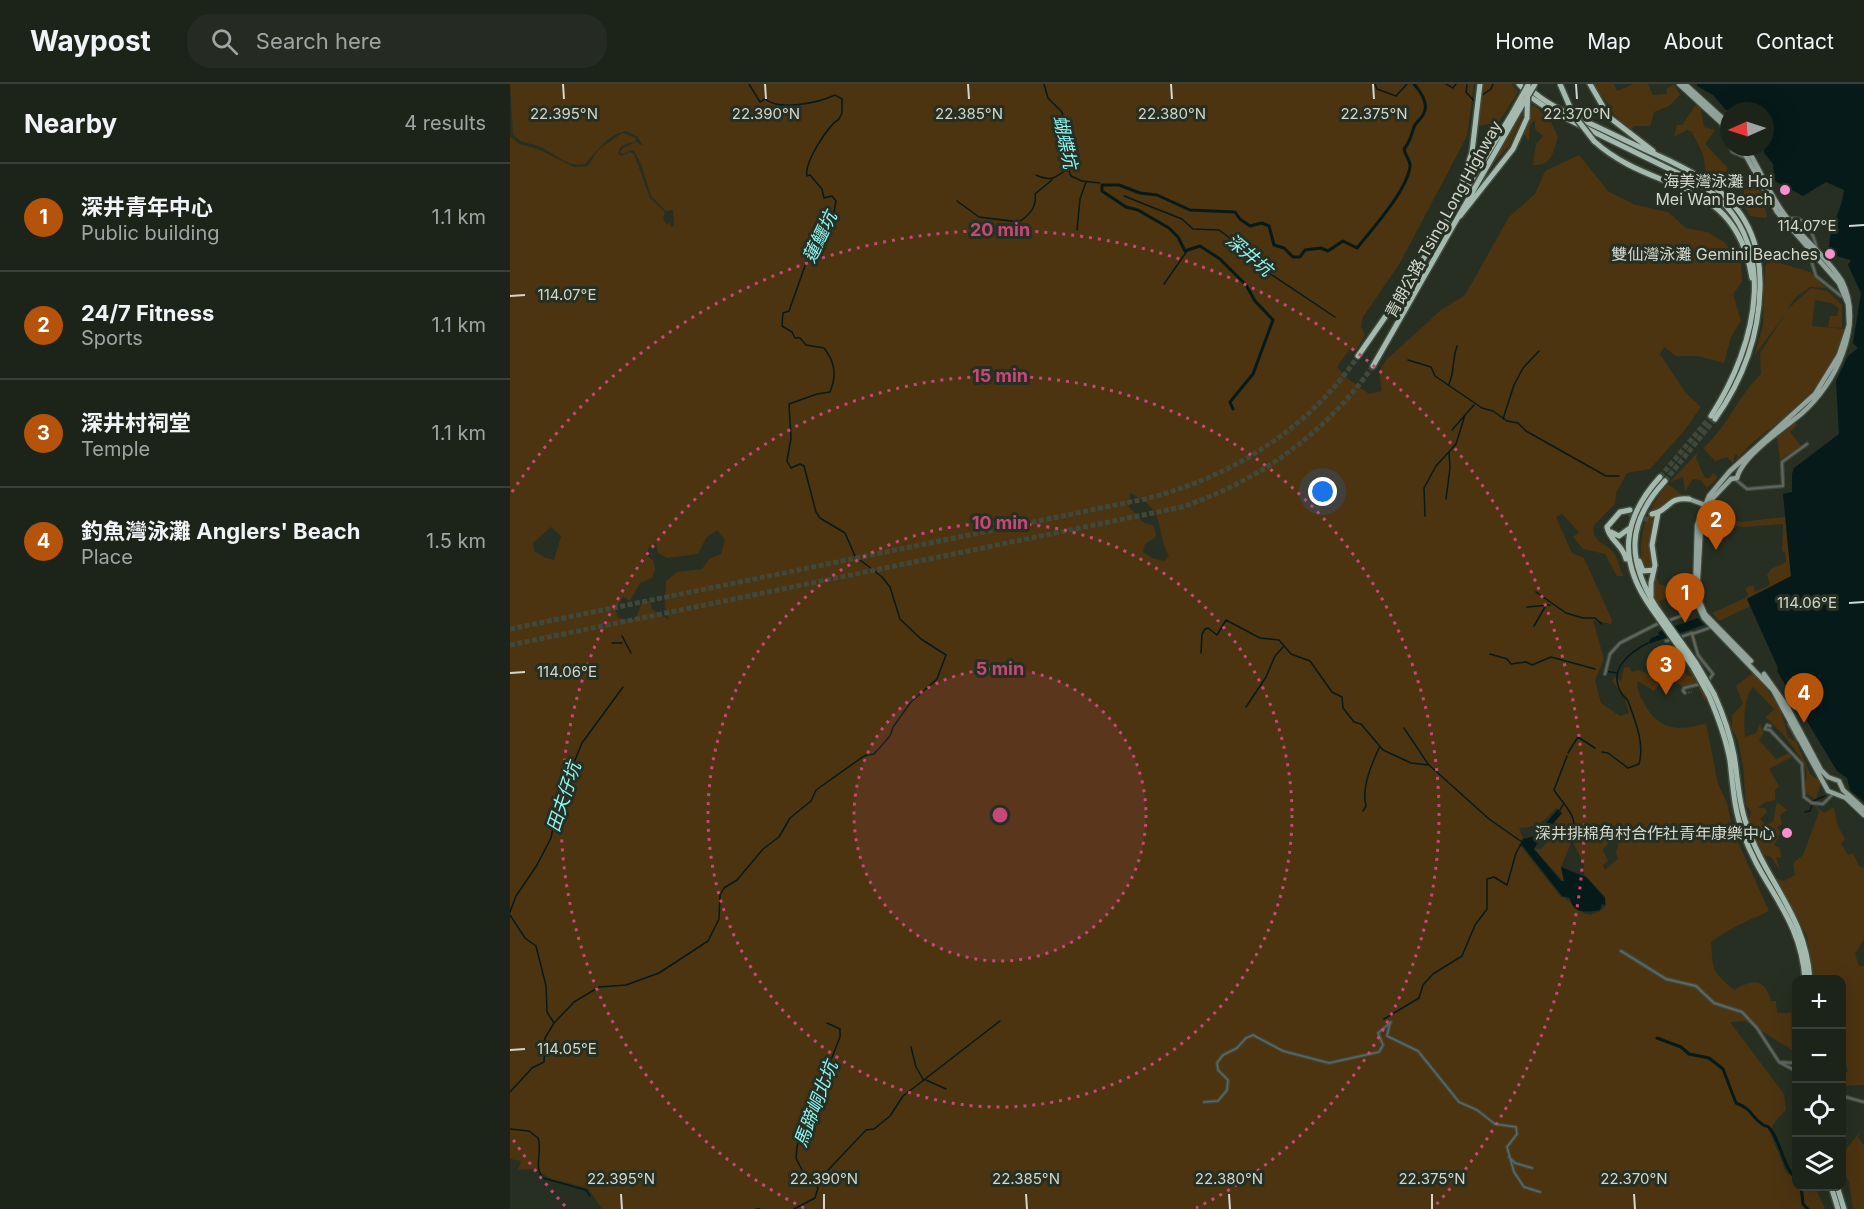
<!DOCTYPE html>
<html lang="en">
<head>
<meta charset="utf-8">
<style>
  :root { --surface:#1c2319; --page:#252b22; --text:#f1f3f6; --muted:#a0a4a2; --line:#3a4038; --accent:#b45309 }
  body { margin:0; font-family:Inter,"Noto Sans TC",sans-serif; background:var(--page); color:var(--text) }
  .controls { position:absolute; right:18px; bottom:18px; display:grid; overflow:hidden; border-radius:12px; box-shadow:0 6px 24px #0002 }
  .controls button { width:54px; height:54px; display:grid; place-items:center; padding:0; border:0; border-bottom:2px solid var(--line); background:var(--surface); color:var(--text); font:30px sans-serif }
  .compass { position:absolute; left:1210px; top:18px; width:54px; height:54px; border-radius:50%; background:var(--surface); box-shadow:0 6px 24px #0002; rotate:267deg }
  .you { position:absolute; left:813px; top:408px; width:21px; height:21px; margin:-15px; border:4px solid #fff; border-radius:50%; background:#1a73e8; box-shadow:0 0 0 9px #1a73e833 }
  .badge { display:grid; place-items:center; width:39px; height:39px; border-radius:50%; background:var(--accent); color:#fff; font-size:20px; font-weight:700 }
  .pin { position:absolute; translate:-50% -50px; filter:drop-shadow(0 2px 3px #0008) }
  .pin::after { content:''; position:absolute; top:32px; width:21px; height:18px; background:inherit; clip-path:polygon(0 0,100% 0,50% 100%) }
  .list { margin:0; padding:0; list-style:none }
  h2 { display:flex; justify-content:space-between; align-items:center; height:78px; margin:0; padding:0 24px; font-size:26px }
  h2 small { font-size:20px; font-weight:400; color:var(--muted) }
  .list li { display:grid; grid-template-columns:39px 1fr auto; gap:18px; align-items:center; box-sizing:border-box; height:108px; padding:0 24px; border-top:2px solid var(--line) }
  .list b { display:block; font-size:22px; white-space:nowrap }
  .list p { margin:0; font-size:20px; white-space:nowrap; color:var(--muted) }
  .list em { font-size:20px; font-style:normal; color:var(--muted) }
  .icon { flex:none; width:33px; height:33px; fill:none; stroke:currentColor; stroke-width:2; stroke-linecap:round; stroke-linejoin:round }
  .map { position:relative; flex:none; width:1354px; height:1125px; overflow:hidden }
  header { display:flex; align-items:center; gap:36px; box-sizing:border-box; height:84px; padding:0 30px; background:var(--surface); border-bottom:2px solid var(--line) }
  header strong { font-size:28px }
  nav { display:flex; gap:33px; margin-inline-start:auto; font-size:21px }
  .search { width:420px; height:54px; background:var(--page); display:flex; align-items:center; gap:15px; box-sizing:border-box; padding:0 21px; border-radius:24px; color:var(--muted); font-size:22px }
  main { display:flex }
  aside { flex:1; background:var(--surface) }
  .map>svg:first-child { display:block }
  .green { fill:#4c3411; fill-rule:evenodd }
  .water { fill:#061a1a }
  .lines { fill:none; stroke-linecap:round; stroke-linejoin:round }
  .stream { stroke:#061a1a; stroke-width:1.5 }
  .canal { stroke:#061a1a; stroke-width:3 }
  .minor-tunnel { stroke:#40483b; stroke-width:2; stroke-dasharray:2 1; stroke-linecap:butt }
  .motorway-tunnel { stroke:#40483b; stroke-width:5; stroke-dasharray:5 2.5; stroke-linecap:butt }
  .pedestrian-casing { stroke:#414a3d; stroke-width:4 }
  .minor-casing { stroke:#414a3d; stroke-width:4.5 }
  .primary-casing { stroke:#414a3d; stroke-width:7 }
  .motorway-casing { stroke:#414a3d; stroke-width:8 }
  .pedestrian { stroke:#5f6763; stroke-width:1.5 }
  .minor { stroke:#5f6763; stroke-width:2 }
  .primary { stroke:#91a39a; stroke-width:4.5 }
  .motorway { stroke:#a4baaf; stroke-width:5 }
  .motorway-bridge-casing { stroke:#414a3d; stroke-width:8; stroke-linecap:butt }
  .motorway-bridge { stroke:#a4baaf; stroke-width:5 }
  .ticks { fill:none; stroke:#d1d7cd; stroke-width:2 }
  .ring { fill:none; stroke:#c64878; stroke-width:3; stroke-dasharray:3 6 }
  .poi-dot { fill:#f790cd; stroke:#262f21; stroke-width:2 }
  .labels { text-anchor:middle; stroke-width:6; stroke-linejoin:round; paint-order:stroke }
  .poi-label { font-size:16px; fill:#d1d7cd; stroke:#262f21; text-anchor:end }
  .street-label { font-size:16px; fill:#d1d7cd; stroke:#262f21 }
  .water-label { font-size:18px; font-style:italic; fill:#8ef4f2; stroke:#262f21 }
  .ticks-label { font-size:15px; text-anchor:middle; fill:#d1d7cd; stroke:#262f21; stroke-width:6; stroke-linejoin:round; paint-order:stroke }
  .centre { fill:#c64878; stroke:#262f21; stroke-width:3 }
  .ring-label { font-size:18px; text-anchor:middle; font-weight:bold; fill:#c64878; stroke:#262f21; stroke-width:6; stroke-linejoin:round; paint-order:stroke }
</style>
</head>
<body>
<header>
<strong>Waypost</strong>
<div class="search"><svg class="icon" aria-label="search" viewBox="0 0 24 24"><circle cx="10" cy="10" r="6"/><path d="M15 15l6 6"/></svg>Search here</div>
<nav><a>Home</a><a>Map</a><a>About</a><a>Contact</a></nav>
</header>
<main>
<aside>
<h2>Nearby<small>4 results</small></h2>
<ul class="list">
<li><span class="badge">1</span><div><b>深井青年中心</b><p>Public building</p></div><em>1.1 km</em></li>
<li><span class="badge">2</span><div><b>24/7 Fitness</b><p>Sports</p></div><em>1.1 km</em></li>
<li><span class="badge">3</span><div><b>深井村祠堂</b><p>Temple</p></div><em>1.1 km</em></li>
<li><span class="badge">4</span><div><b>釣魚灣泳灘 Anglers' Beach</b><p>Place</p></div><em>1.5 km</em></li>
</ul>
</aside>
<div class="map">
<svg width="1354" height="1125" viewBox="0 0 1354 1125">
  <rect width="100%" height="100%" fill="#262f21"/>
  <!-- green -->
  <path class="green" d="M0 0H964L957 52 890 179 853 233 851 243 855 251 846 267 839 266 827 283 837 294 859 310 872 307 869 288 876 276 931 226 955 211 999 133 1025 110 1035 87 1069 71 1099 108 1126 121 1158 128 1176 144 1197 148 1214 158 1231 180 1232 198 1223 210 1231 237 1221 253 1214 279 1188 272H1166L1154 263 1150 270 1176 309 1191 323 1174 347 1140 385 1117 389 1106 409 1105 420 1084 441C1081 458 1095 458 1103 468 1108 474 1110 485 1113 492H1107L1095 470 1073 465 1063 453 1069 448 1052 430 1046 433 1062 469 1074 474 1102 536 1101 540 1083 536 1094 575 1085 596 1091 619 1110 632 1119 629 1115 615 1102 596 1105 593 1111 597 1114 584 1119 583 1122 588 1129 586 1140 591 1145 586 1156 585 1164 570 1177 592H1182L1178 586 1189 578 1195 587 1185 594 1196 612 1195 617 1187 600 1173 603 1159 594 1150 599 1144 607 1128 597C1126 605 1130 612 1134 619 1148 646 1169 648 1196 639L1208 700 1217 719 1223 747 1259 827C1238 837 1219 844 1201 858 1203 889 1202 886 1224 906 1242 895 1255 893 1261 917H1266L1267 929H1281L1282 966 1235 937 1220 938 1274 1010 1276 1026C1254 1047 1261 1050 1271 1075 1274 1083 1273 1086 1280 1091L1286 1089V1102L1305 1103 1315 1125H92L78 1104 41 1095 24 1085 8 1086 11 1077 0 1075V52L9 60 28 65 64 83 78 82 88 66 112 49 126 54 125 58C117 59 109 61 108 70L111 72 120 68 124 70 140 114 155 128 153 135 157 141 160 138 161 143 164 142 163 126 156 127 141 112 131 80 124 67 121 66 113 70 110 68 113 64 126 58 133 62 128 53 116 47C97 51 87 67 75 80 56 84 44 68 28 62 17 58 11 60 3 50ZM620 409C659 427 644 446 659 472L654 477 642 474 633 468 635 460 646 453 644 442 633 438 619 423ZM41 443 51 452 44 476 36 474 24 467 23 459ZM207 446 215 456 211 470 199 475 192 485 167 488 156 497 155 521 159 536 142 525 140 518 133 515 127 532 121 536 109 534 105 526 113 513 120 517 130 499 142 494 145 486 143 476 136 471 139 463 146 459 148 469 157 474 188 470 196 454ZM1046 724 1052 729 1041 743V754L1031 765H1024L1054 798 1051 783 1061 759 1064 760 1074 781V790L1095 813 1096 822C1072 844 1068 817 1051 813L1009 760 1013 754 1009 744C1027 744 1035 737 1046 724ZM1105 750 1109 757 1106 769 1108 775 1095 786 1093 781 1098 777 1093 766Z
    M971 0H1002L1008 8 989 38 968 42Z
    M1083 0H1104L1107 7 1124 0H1138L1143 11 1157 10 1156 5 1164 0 1170 11 1159 22 1144 28 1140 42H1124L1120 47 1098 24 1099 21Z
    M1023 20 1040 36 1048 53C1043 68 1042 82 1023 81L1026 60 1033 52 1025 45V37L1020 40 1019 57 1014 50Z
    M1190 21 1194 43 1205 46 1195 60 1218 84 1211 95 1196 88 1193 70 1182 48 1177 46 1164 53 1167 41H1172L1185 22Z
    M1015 26 999 62 976 88 1013 28Z
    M1245 100 1252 109 1257 134 1240 132 1232 119 1235 102Z
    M1260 176 1300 188 1316 204 1300 203 1285 214 1277 226 1301 204 1317 207 1332 221V244L1318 243 1320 232H1327L1329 224 1321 219 1305 216 1302 242 1335 245C1325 283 1302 312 1272 336 1257 347 1238 360 1227 376L1228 372 1225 370 1223 380 1217 373 1205 377 1193 364C1218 343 1227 313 1251 290L1250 269 1276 229 1244 272 1253 242 1255 182Z
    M1285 339 1287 341 1280 348 1291 362 1270 376 1267 353Z
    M1188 368 1186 374 1195 394H1200L1203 389 1208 393 1197 404 1191 396 1183 395 1175 407 1173 393 1160 398Z
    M1158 400 1172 411 1147 425 1140 463 1144 481 1136 486 1131 482C1129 449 1136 425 1158 400Z
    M1201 433 1231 438 1275 433 1281 493 1237 514 1241 522 1209 537 1202 529 1235 514 1239 510 1235 506 1239 502H1244L1245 508 1260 501 1257 491 1261 485 1276 478 1275 468 1272 467 1273 440 1233 443 1200 436Z
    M1145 489 1149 500 1166 506 1165 512 1171 515 1172 523 1169 524 1167 517 1162 519 1160 513 1149 517 1155 533C1146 520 1138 505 1145 489Z
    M1244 588 1270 623 1278 653 1287 659 1300 690 1311 698 1306 716 1296 709C1294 701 1298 693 1296 685 1294 675 1264 637 1255 634L1264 625 1243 603C1233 614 1234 639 1235 653L1246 649 1250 639 1254 650 1249 656 1266 675 1279 669 1282 673 1259 685 1269 702 1265 706V716L1254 719 1248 724H1255L1257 728 1250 735 1256 741 1263 738 1267 718 1277 726 1270 731 1272 740 1267 743 1271 749 1264 761 1270 764 1271 774 1266 773 1270 786 1261 773 1253 771 1239 736 1241 727 1236 721 1233 682 1228 656 1222 644V631L1233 620 1226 602Z
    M1305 722 1315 729 1324 723 1327 740 1335 755 1331 759 1338 771 1343 769 1349 782 1354 784V855L1345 870 1349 882H1354V1001L1332 1002V988H1338L1336 980H1332V896L1303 895 1297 852 1266 794 1274 797 1285 791 1283 779 1293 771 1309 728Z
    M1350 1048 1348 1053 1354 1061V1125H1343L1339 1098 1332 1084V1065H1336Z"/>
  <!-- water -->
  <path class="water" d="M1187 0H1354V718L1340 706 1337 694 1327 687 1267 587 1268 584 1237 515 1281 492 1273 410 1282 408V390L1284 384 1329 350 1326 297 1338 272 1348 264 1343 259 1351 209 1338 181 1341 176 1326 172 1319 163C1320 142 1332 126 1334 106L1316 98 1293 112 1265 97 1263 80 1254 69 1255 27 1216 26 1203 11 1187 2Z
    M1188 534 1194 541 1138 560 1141 554 1149 551 1148 548Z
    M1048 725 1052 729 1029 756 1024 765 1051 797H1054L1051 783 1076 793 1095 814V821L1092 820 1090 826C1077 828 1063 831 1060 814L1052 812 1011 760 1013 755 1025 752Z"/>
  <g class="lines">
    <!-- stream -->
    <path class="stream" d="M534 0 538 14 552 28 560 69 557 82 561 92 572 97 590 99
      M865 0 867 5 886 12 897 0
      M936 0 943 4 946 0
      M957 1 956 8 965 18
      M972 11 981 5 983 0
      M526 91C541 98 545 94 557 85
      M614 112 672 135 683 145 709 146 738 168 750 183 825 233
      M447 117 469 133 509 138C519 131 527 124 525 110L542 96
      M567 146 570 115 576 98
      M654 200 677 167
      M898 276 921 283 925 292 972 324 983 327 997 337 1008 339 1016 347 1096 392H1109
      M939 300C946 283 941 278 947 262
      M993 335 1004 301 1013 284 1029 267
      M942 346 955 331
      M936 415 940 384 939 368
      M915 432 914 404 926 382 946 360 955 331 964 321
      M1026 508 1056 529 1073 534H1085L1092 540
      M1017 523 1040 521
      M1024 542 1035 523
      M112 552 121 569
      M102 559H112
      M691 569 692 550 695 545 698 544 707 551 716 536 750 554 769 556 781 570 800 577 822 608 832 613 833 624 844 638 851 640 873 666 901 679 919 681 979 735 1012 758
      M980 570 997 575 1001 580 1016 578 1022 581 1041 573 1085 585
      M1094 587 1107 589
      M736 623 756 593 765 572 773 563
      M894 644 918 680
      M1092 668 1098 669 1118 684 1129 680C1135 660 1125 636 1118 617 1117 614 1114 613 1112 610 1097 587 1118 569 1138 559
      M1058 669 1068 653 1085 664
      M1057 672 1044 706C1058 727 1069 730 1062 759
      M1050 726 1054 719
      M853 727 856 722C851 704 862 679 870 662
      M1295 728 1300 727 1303 717 1315 712
      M0 828 6 812 27 781 41 754 48 717 72 659 113 603
      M0 831 15 854 26 862 36 902 37 928 44 939
      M874 935 909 914 913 901 923 890 952 872 965 841 977 825V795L984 793 997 801 1006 769 1011 760
      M401 963 406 983 414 997
      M416 996 436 1005
      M0 1008 22 984 34 978 35 954 44 939 64 918 89 903 116 901 149 889 198 857 209 835 210 811 214 804 227 796 253 765 269 753 280 734 301 717 306 706 354 672 364 670 380 652 383 643 401 618 427 595 436 571 411 555 390 535 380 503 372 493 345 472 335 449 310 434 306 428 294 382 290 380 281 384 277 377 281 354 279 320 307 310 320 308C327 291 325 278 314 264L296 261 290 254H285L282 248 272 242 273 229 279 227 301 165 323 133 326 117 322 112 314 114 312 105 300 91 297 92C294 78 318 42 329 35L332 29V15L325 11C308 19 269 27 255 15L250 18 239 0
      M0 1045 19 1047 28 1054C33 1067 23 1082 33 1094L76 1106 80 1112
      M304 1101 356 1046 364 1045 380 1032 393 1012 490 937
      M246 1125H250
      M284 1125 305 1114 308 1104 293 1088 286 1074 287 1063 291 1047 309 1016 317 986 330 953V945L317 939"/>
    <!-- canal -->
    <path class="canal" d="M723 325 720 318 743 290 763 236 745 217 736 201 710 175 690 162 675 167 668 153 659 144 628 126 616 123 592 107V101H609L630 109 647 111 680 126 725 128 730 135 740 142 752 139 759 142 764 161 774 164 783 173H790L795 166 811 164 818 167 833 157 847 164C863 144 896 108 900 83 901 76 895 72 894 65 900 58 901 52 904 43 906 38 910 36 913 31 920 20 911 8 904 0
      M1147 954 1171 963 1179 970 1199 974 1213 985 1226 1019C1244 1026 1240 1032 1252 1040 1256 1044 1257 1040 1260 1045 1272 1060 1272 1081 1286 1095
      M1291 1102 1293 1120 1298 1125"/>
    <!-- minor-tunnel -->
    <path class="minor-tunnel" d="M1175 609 1182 608"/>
    <!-- motorway-tunnel -->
    <path class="motorway-tunnel" d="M1150 393 1201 332
      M1155 397 1205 335
      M1119 430 1139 436
      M0 545 635 415C720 394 799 345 848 272
      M0 561 672 423C749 397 816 349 863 282"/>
    <!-- pedestrian casing -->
    <g class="pedestrian-casing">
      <path id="pedestrian" d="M880 939 877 952 908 967 949 1018 967 1026 985 1040 1006 1043 1007 1050 997 1063 1004 1088 1014 1103 1030 1108
        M694 1018 708 1017 717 1006 718 996 708 986 707 979 713 971 727 964 736 954 743 951 773 967 819 979 869 968 873 961 868 949 881 938
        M999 1073 1005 1079 1022 1084"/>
    </g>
    <!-- minor casing -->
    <g class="minor-casing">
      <path id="minor" d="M1211 41 1222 68 1236 74
        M1278 135C1296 129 1304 152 1307 165
        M1306 172 1302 179 1306 192 1331 212
        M1226 396 1237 405 1273 402 1272 378 1297 360
        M1157 537 1171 532 1178 521 1186 518
        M1168 554 1182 549
        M1156 557 1163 555
        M1095 590 1100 570 1110 559 1151 538
        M1198 597 1203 590 1188 571 1182 550 1202 543
        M1175 609 1173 607 1174 604 1190 600
        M1279 640 1288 656
        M1260 642 1257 641 1255 645 1260 646 1292 680 1294 713 1302 719 1313 720 1323 710
        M1111 867 1156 895 1186 902 1204 919 1232 928 1247 944 1269 978 1286 987
        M1269 978 1286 979
        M1332 981H1334
        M1332 1012 1354 1018"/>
    </g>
    <!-- primary casing -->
    <g class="primary-casing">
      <path id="primary" d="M1169 0 1219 46
        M1175 0 1219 40
        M1231 63 1267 128 1329 199 1338 220 1339 241 1329 271 1305 310 1220 387 1199 412 1187 441 1185 515 1194 534 1263 606 1318 707 1336 714 1354 731
        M1221 395 1227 394C1232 372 1273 345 1291 330 1326 300 1354 241 1332 197 1316 172 1292 154 1275 131 1259 110 1250 85 1236 63
        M1221 395 1202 415 1191 441 1187 511 1195 530 1241 577
        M1179 415 1195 421
        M1254 590 1278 624 1311 686 1318 693 1329 697 1333 706 1354 725"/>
    </g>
    <!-- motorway casing -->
    <g class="motorway-casing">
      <path id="motorway" d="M1009 0 1022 14 1041 27 1190 100C1274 154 1247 261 1201 332
        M1080 0 1099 33 1143 67
        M1018 3C1035 20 1059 30 1081 40 1103 50 1124 61 1147 71 1209 99 1252 129 1250 204 1249 252 1232 297 1205 335
        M1084 57C1144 112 1225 90 1242 194
        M946 117 962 68 970 0
        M950 132 1003 65 1017 34
        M848 272 898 200 1003 28
        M863 282 1007 30
        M1142 430C1158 428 1158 412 1179 415
        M1101 448 1109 452 1120 444
        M1116 475C1113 461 1099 456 1097 443L1110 428 1120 426
        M1129 477 1133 487 1144 486
        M1141 512V499L1145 481 1142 461 1148 429
        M1146 523C1117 476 1116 439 1155 397
        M1142 525C1108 478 1111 436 1150 393
        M1204 610C1213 630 1220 650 1224 671 1228 694 1228 717 1236 739 1255 798 1296 830 1300 896
        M1199 612C1208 633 1216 654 1220 677 1223 702 1224 726 1233 749 1252 804 1291 832 1295 896
        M1321 1102 1328 1125
        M1327 1102 1334 1125"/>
    </g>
    <!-- pedestrian -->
    <use href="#pedestrian" class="pedestrian"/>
    <!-- minor -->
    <use href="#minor" class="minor"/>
    <!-- primary -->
    <use href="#primary" class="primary"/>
    <!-- motorway -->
    <use href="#motorway" class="motorway"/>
    <!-- motorway-bridge casing -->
    <g class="motorway-bridge-casing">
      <path id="motorway-bridge" d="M1050 0 1063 30 1084 57
        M1003 28 1018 1
        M1007 30 1025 0
        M1017 34 1018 0
        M1146 523 1186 579 1204 610
        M1142 525 1183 583 1199 612"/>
    </g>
    <!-- motorway-bridge -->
    <use href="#motorway-bridge" class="motorway-bridge"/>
  </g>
  <!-- ticks -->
  <path class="ticks" d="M53 0 54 15M255 0 256 15M458 0 459 15M661 0 662 15M863 0 864 15M1066 0 1067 15M1339 142 1354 141M0 212 15 211M1339 519 1354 518M0 589 15 588M0 966 15 965M111 1110 112 1125M314 1110V1125M516 1110 517 1125M719 1110 720 1125M922 1110V1125M1124 1110 1125 1125"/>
  <!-- distance rings -->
  <circle cx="490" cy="731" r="146" fill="#c64878" fill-opacity=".12"/>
  <g class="ring">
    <circle cx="490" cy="731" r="146"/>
    <circle cx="490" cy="731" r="292"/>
    <path d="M294 1124A439 439 0 1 1 686 1124"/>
    <path d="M55 1122A585 585 0 0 1 2 1054M2 408A585 585 0 1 1 925 1122"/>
  </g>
  <!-- markers -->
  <g class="poi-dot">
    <circle cx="1275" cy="106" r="6"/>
    <circle cx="1320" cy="170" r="6"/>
    <circle cx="1277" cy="749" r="6"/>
  </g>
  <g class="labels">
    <!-- poi labels -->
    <g class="poi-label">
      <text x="1263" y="103">海美灣泳灘 Hoi<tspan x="1263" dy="18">Mei Wan Beach</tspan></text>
      <text x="1308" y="176">雙仙灣泳灘 Gemini Beaches</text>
      <text x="1265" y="755">深井排棉角村合作社青年康樂中心</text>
    </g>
    <!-- street labels -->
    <g class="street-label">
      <text transform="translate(933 135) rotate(-61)" y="6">青朗公路 Tsing Long Highway</text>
    </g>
    <!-- water labels -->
    <g class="water-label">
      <text transform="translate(555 58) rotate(78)" y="6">蝴蝶坑</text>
      <text transform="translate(310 153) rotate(-64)" y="6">蓮鱷坑</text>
      <text transform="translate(739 171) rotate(40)" y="6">深井坑</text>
      <text transform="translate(54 713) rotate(-72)" y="6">田夫仔坑</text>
      <text transform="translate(306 1020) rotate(-69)" y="6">馬蹄峒北坑</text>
    </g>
  </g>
  <g class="ticks-label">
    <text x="54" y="35">22.395°N</text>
    <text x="256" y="35">22.390°N</text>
    <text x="459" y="35">22.385°N</text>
    <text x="662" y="35">22.380°N</text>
    <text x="864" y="35">22.375°N</text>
    <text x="1067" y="35">22.370°N</text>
    <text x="1297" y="147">114.07°E</text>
    <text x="57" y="216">114.07°E</text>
    <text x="1297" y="524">114.06°E</text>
    <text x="57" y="593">114.06°E</text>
    <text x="57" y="970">114.05°E</text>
    <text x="111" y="1100">22.395°N</text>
    <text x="314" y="1100">22.390°N</text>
    <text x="516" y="1100">22.385°N</text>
    <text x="719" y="1100">22.380°N</text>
    <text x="922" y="1100">22.375°N</text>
    <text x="1124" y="1100">22.370°N</text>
  </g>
  <circle cx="490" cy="731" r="9" class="centre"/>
  <g class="ring-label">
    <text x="490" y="152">20 min</text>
    <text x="490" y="298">15 min</text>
    <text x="490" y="445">10 min</text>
    <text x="490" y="591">5 min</text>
  </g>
</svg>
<div class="controls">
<button>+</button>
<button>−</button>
<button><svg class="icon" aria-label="locate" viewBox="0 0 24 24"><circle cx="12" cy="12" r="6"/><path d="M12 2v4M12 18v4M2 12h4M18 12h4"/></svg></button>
<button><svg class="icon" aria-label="layers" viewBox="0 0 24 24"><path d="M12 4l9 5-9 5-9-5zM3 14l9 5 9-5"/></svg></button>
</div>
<svg class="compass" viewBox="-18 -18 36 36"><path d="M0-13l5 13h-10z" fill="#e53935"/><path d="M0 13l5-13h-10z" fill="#a0a4a2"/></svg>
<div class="you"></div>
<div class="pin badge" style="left:1175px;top:539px">1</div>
<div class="pin badge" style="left:1206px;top:466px">2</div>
<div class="pin badge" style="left:1156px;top:611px">3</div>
<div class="pin badge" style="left:1294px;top:639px">4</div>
</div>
</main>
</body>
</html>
